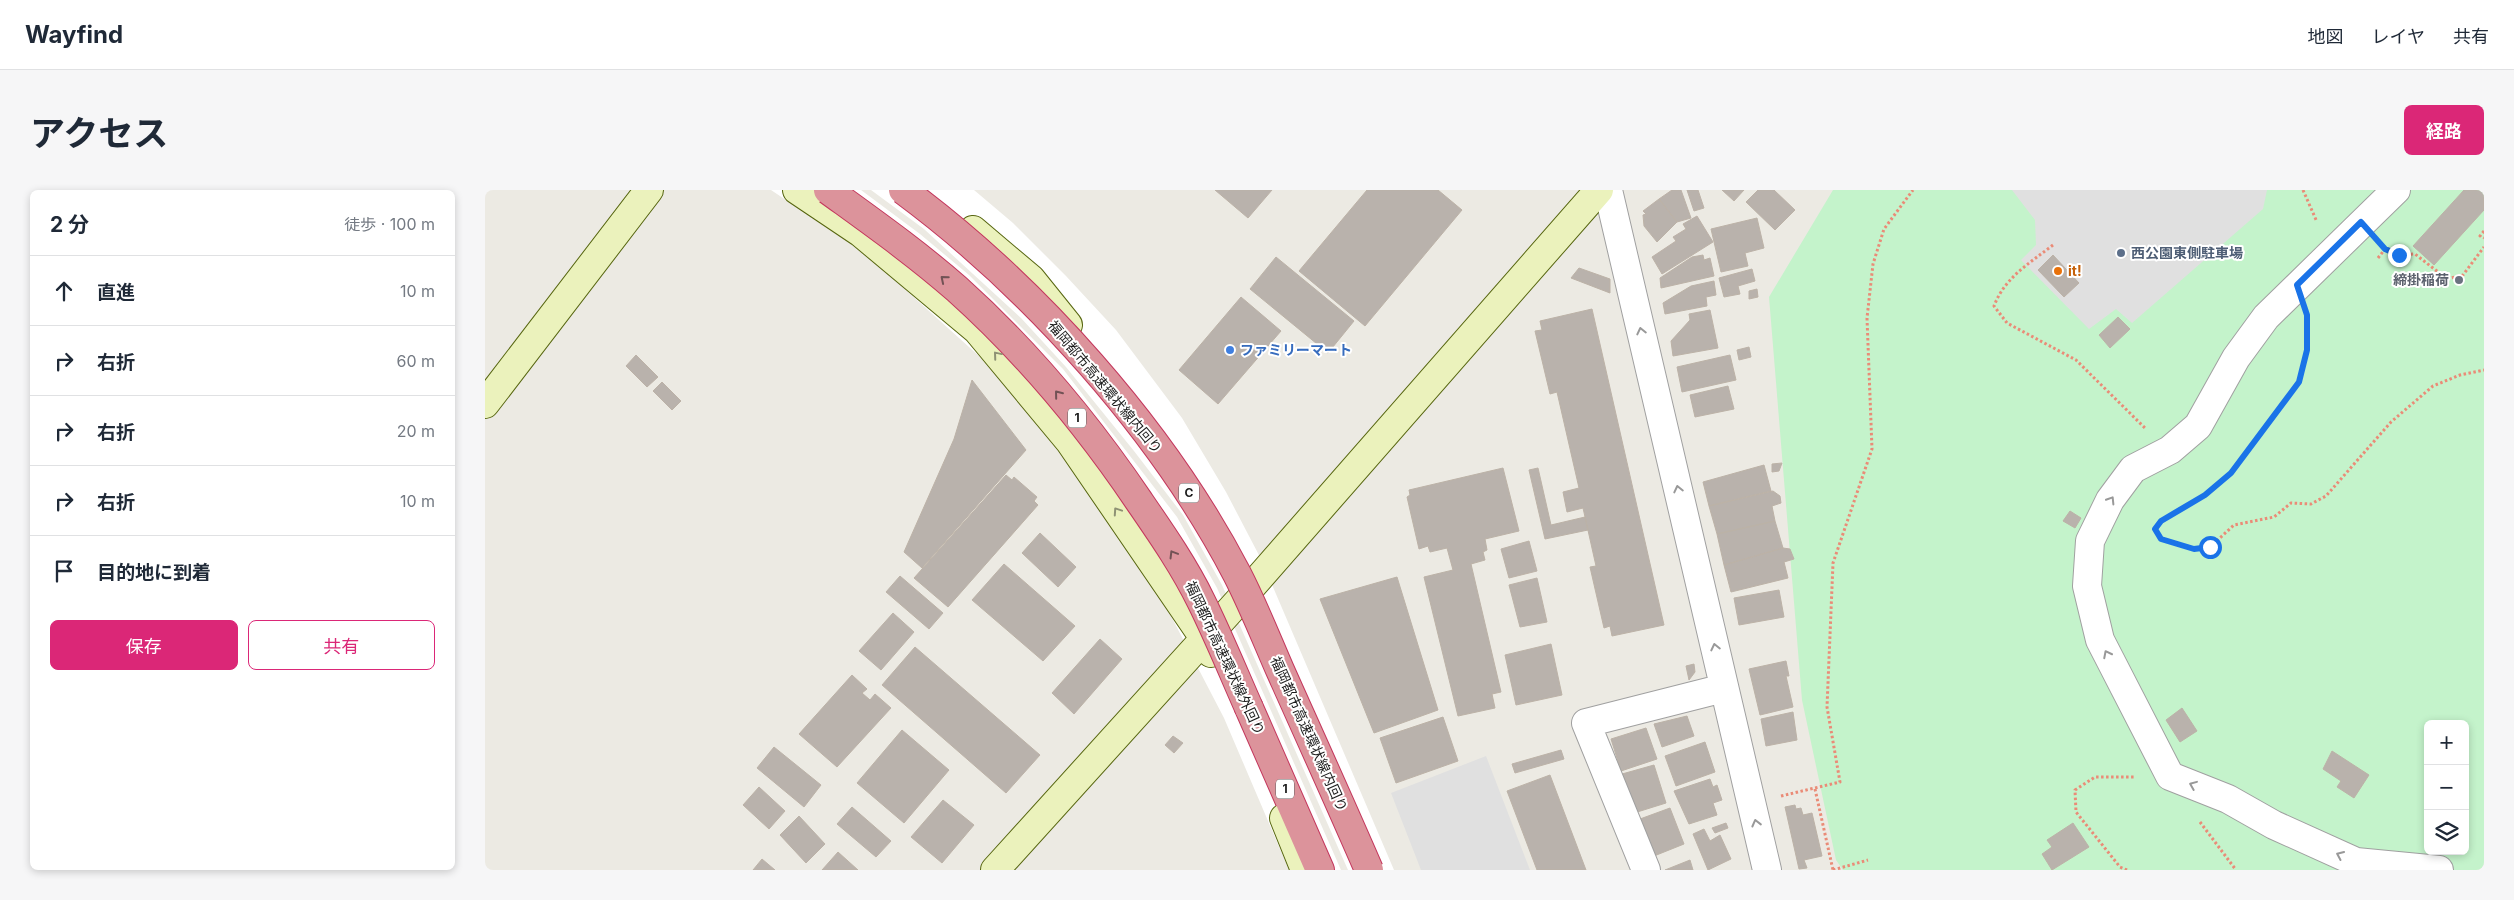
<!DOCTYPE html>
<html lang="ja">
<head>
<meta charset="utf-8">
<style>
  :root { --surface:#fff; --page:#f6f6f7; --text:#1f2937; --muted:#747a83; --line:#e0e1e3; --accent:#db2777 }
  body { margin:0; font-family:Inter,"Noto Sans JP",sans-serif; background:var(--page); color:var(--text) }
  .controls { position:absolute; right:15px; bottom:15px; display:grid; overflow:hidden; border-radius:8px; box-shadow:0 2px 8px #0003 }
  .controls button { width:45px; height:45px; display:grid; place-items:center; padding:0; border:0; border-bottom:1px solid var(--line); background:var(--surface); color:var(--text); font:25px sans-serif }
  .stop { position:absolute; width:15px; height:15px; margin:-11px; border:4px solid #1a73e8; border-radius:50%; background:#fff }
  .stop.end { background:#1a73e8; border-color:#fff; box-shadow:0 1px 5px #0008 }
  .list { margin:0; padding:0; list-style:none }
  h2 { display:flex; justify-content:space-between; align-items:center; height:65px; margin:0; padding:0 20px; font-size:21px }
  h2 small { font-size:16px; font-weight:400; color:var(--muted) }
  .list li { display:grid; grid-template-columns:32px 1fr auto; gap:15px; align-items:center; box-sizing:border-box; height:70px; padding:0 20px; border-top:1px solid var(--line) }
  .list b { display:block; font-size:19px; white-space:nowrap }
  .list em { font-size:16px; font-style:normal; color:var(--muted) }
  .actions { display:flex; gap:10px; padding:15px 20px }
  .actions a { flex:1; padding:11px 0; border:1px solid var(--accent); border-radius:8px; text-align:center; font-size:18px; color:var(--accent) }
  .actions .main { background:var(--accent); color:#fff }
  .icon { flex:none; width:28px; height:28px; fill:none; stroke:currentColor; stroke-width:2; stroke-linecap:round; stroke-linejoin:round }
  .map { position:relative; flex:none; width:1999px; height:680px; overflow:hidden; border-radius:8px }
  header { display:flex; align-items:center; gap:30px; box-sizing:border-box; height:70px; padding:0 25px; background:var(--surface); border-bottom:1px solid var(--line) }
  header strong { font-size:24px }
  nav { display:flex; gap:28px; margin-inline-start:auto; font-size:18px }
  .intro { display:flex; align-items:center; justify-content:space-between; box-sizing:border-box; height:120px; padding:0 30px }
  h1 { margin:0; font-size:35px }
  .button { padding:12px 22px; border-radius:8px; background:var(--accent); color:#fff; font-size:18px; font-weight:700 }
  main { display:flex; gap:30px; padding:0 30px }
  aside { flex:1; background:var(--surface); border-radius:8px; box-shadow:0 2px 8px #0003 }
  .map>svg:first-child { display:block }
  .park { fill:#c4f3cb; fill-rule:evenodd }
  .parking { fill:#e0e0e0 }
  .pier { fill:#fff }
  .building { fill:#b9b2ac; stroke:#bcb2a7 }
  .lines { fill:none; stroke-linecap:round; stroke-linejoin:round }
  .street-casing { stroke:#a0a0a0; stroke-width:30 }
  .secondary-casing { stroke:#576610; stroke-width:30 }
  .highway-casing { stroke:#c4375d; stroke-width:30 }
  .path { stroke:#ea8b77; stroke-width:3; stroke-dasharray:2.5 2.5; stroke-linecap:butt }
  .street { stroke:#fff; stroke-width:28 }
  .secondary { stroke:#ebf2bc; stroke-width:28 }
  .highway { stroke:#dc939b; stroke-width:28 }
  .highway-bridge-casing { stroke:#c4375d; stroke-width:30; stroke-linecap:butt }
  .highway-bridge { stroke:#dc939b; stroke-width:28 }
  .oneway { stroke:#725255 }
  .oneway2 { stroke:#999 }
  .oneway3 { stroke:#8e9274 }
  .route { stroke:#1a73e8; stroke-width:6 }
  .service-dot { fill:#5c6f8a; stroke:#fff; stroke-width:2 }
  .food-dot { fill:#e8710a; stroke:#fff; stroke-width:2 }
  .worship-dot { fill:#6b7280; stroke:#fff; stroke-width:2 }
  .shop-dot { fill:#3f7fe0; stroke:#fff; stroke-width:2 }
  .labels { text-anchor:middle; stroke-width:4; stroke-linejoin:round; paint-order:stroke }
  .shield { fill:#fff; stroke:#606060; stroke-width:1 }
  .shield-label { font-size:12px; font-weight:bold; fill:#1c1c1c }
  .service-label { font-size:14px; font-weight:bold; fill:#4e5e75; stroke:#fff; text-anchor:start }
  .food-label { font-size:14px; font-weight:bold; fill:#c56008; stroke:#fff; text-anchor:start }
  .worship-label { font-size:14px; font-weight:bold; fill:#5b616d; stroke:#fff; text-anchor:end }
  .shop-label { font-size:14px; font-weight:bold; fill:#366cbe; stroke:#fff; text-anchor:start }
  .street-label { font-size:14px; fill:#1c1c1c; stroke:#fff }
</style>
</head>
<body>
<header>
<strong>Wayfind</strong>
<nav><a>地図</a><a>レイヤ</a><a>共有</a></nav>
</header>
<div class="intro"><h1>アクセス</h1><a class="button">経路</a></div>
<main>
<aside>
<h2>2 分<small>徒歩 · 100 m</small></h2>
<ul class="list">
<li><svg class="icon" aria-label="ahead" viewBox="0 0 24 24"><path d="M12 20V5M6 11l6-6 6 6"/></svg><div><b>直進</b></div><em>10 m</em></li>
<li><svg class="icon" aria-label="right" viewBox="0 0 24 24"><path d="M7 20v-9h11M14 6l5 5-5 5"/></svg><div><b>右折</b></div><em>60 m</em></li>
<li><svg class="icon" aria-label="right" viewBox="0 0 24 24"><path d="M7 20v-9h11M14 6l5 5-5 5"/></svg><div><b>右折</b></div><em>20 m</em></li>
<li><svg class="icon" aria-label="right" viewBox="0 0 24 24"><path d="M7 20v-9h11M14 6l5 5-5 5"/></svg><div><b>右折</b></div><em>10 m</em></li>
<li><svg class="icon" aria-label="arrive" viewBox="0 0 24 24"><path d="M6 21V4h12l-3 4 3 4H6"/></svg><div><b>目的地に到着</b></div></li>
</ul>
<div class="actions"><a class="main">保存</a><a>共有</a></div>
</aside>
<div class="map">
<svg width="1999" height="680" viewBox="0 0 1999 680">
  <rect width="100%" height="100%" fill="#eceae3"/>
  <!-- park -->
  <path class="park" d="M1348 0H1999V680H1358L1351 670 1317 510 1284 107ZM1943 534H1980V661H1943Z"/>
  <!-- parking -->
  <path class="parking" d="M1527 0H1782L1778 19 1647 133 1631 119 1604 139 1536 70 1551 55 1550 30Z
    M1001 566 1045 680H936L906 603Z"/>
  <!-- pier -->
  <path class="pier" d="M286 0H376L435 44 484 85 578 179 692 327 732 398 856 680H804L739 528 687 428 643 352 601 293 536 211 494 166 404 85 362 51Z
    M386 0H489L528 33 581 86 631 140 697 228 741 302 776 369 909 680H863L737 395 698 325 649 261 581 177 536 128 439 39Z"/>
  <!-- building -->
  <path class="building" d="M730 0H787L763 28Z
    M882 0H953L977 20 880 136 814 81Z
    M1187 0H1196L1206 28 1192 32 1174 9Z
    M1202 0H1213L1219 18 1209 21Z
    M1237 0H1259L1249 11Z
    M1273 0H1289L1310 20 1290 40 1261 12Z
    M1979 0H1999V20L1949 75 1928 56Z
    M1174 9 1192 32 1172 52 1159 36 1158 25 1161 24 1158 21Z
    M1212 26 1228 52 1177 84 1167 67 1191 51 1188 47 1201 39 1198 34Z
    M1272 28 1279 58 1260 63 1263 76 1236 82 1226 39Z
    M1218 65 1219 70 1225 68 1229 86 1176 98 1175 88 1207 67Z
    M1568 65 1594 93 1579 107 1553 80Z
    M791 67 869 131 843 163 765 99Z
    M1094 78 1125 89V103L1086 88Z
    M1267 79 1270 91 1253 96 1255 104 1239 107 1234 88Z
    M1229 91 1231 105 1221 107 1222 116 1180 124 1178 113 1206 96Z
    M1272 99 1273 107 1264 109V101Z
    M756 107 796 141 733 214 694 180Z
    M1107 119 1179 435 1127 446 1125 436 1119 438 1105 377 1111 376 1098 318 1082 322 1078 302 1094 298 1072 202 1065 204 1050 141 1057 140 1055 131Z
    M1225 120 1233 158 1188 166 1186 151 1205 130 1204 124Z
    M1633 127 1645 139 1625 158 1614 145Z
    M1264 157 1266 167 1254 170 1252 160Z
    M151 165 173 187 162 197 141 176Z
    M1245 165 1251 190 1197 202 1192 177Z
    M487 190 541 260 437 378 419 362 469 249Z
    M177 192 196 211 187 220 168 201Z
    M1243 196 1249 219 1210 227 1205 205Z
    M1297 273 1294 281 1287 282V274Z
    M1279 275 1286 301 1224 316 1218 292Z
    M1018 278 1034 341 1000 349 1002 360 998 362 1000 370 986 374 1016 502 1007 504 1010 518 973 526 939 387 968 380 962 358 945 362 943 356 934 359 922 307 925 305 924 300Z
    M1053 278 1066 335 1100 327 1103 340 1060 349 1044 280Z
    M521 285 527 290 529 287 552 307 549 311 553 315 463 417 429 388Z
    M1288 301 1295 306 1296 313 1287 316 1290 331 1232 344 1224 316Z
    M1585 321 1596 328 1590 338 1578 331Z
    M1290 331 1298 358 1239 375 1232 344Z
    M555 343 591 377 573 397 537 363Z
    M1044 351 1052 381 1024 388 1016 359Z
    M1298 358 1305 359 1309 369 1299 372 1303 388 1246 402 1239 375Z
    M519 374 590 436 558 471 487 410Z
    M415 386 458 423 444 439 401 402Z
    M912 387 953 520 889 543 835 409Z
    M1052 388 1062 432 1035 437 1024 395Z
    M1294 400 1299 427 1254 435 1249 408Z
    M408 423 429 442 396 480 374 461Z
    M615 449 637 469 589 524 567 503Z
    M1066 454 1077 505 1031 515 1020 465Z
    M430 457 555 565 521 603 397 495Z
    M1301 471 1304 486H1301L1308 517 1275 525 1264 479Z
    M1209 474 1210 482 1204 490 1201 476Z
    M367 485 382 499 377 503 385 510 390 504 406 518 352 577 314 544Z
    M1697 518 1712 541 1695 552 1681 530Z
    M1308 522 1312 550 1281 556 1276 529Z
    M1202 526 1209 546 1177 557 1169 534Z
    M958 527 973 571 911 593 895 548Z
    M1161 538 1172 569 1136 581 1126 549Z
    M417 540 464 580 419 633 372 593Z
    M688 546 698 553 689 563 680 555Z
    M1220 552 1230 582 1191 596 1180 566Z
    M289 557 336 595 319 617 272 578Z
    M1076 560 1079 569 1030 583 1027 574Z
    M1847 561 1884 585 1869 608 1852 597 1856 591 1838 579Z
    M1169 575 1181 613 1149 623 1137 584Z
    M1065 585 1101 680H1052L1022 601Z
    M1225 589 1228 597 1232 595 1237 610 1228 613 1232 625 1204 634 1189 601Z
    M274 597 300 621 284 639 258 615Z
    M458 610 489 635 457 673 426 647Z
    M1310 615 1311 619 1316 618 1318 625 1327 623 1337 666 1319 670 1322 678 1314 679 1300 617Z
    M367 617 406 651 391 667 352 634Z
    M1185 618 1199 654 1169 666 1155 629Z
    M314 626 340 654 321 673 295 645Z
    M1241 633 1243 638 1230 643 1227 638Z
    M1588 633 1604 657 1567 680 1557 664 1567 657 1562 650Z
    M1219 639 1225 651 1235 645 1246 669 1223 680 1208 644Z
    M353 662 373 680H337Z
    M277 669 290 680H268Z
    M1205 670 1208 680H1180Z"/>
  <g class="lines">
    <!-- street casing -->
    <g class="street-casing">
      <path id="street" d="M1123 0 1282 680
        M1911 0 1781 127 1751 168 1713 236 1685 260 1648 279 1625 310 1605 351 1602 396 1615 450 1685 586 1743 609 1789 635 1871 672 1954 680
        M1161 680 1101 533 1239 498"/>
    </g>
    <!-- secondary casing -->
    <g class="secondary-casing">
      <path id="secondary" d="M312 0 376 43 492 140 585 252 719 448 726 463
        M488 40 546 89 583 135
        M0 214 164 0
        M799 628 820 680
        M510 680 760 404 1114 0"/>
    </g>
    <!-- highway casing -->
    <g class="highway-casing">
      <path id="highway" d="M764 518 835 680"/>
    </g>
    <!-- path -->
    <path class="path" d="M1818 0 1832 32
      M1999 41 1995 46 1999 48
      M1568 55C1545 73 1520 87 1509 116L1522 133 1591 170 1660 238
      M1898 56 1914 65 1930 64 1962 89 1978 85 1999 57
      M1893 68 1900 59
      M1822 132V160L1814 192 1792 223 1746 283 1720 305 1676 331 1671 339 1676 349 1709 359 1725 357 1749 335 1789 327 1806 313 1826 314 1841 306 1906 232 1948 196 1975 185 1999 180
      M1330 599 1348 680
      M1296 606 1355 592 1342 517 1348 373 1387 259 1382 128 1388 74 1399 39 1428 0
      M1715 632 1751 680
      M1348 680 1383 670
      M1642 680 1635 677 1591 622 1590 600 1610 587H1649"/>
    <!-- street -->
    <use href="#street" class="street"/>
    <!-- secondary -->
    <use href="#secondary" class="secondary"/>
    <!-- highway -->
    <use href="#highway" class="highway"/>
    <!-- highway-bridge casing -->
    <g class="highway-bridge-casing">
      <path id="highway-bridge" d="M343 0C387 32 431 63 472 99 541 161 602 234 654 311 676 343 699 376 716 411 733 445 748 482 764 518
        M418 0C549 97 677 240 752 384 768 415 781 448 795 480 825 547 855 613 884 680"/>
    </g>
    <!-- highway-bridge -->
    <use href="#highway-bridge" class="highway-bridge"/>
  </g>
  <!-- one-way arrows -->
  <defs><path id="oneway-chevron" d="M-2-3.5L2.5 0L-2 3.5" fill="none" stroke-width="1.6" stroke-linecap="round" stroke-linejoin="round" transform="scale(1.25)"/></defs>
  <g class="oneway">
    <use href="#oneway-chevron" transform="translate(459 89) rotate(-140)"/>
    <use href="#oneway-chevron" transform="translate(573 204) rotate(-129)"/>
    <use href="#oneway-chevron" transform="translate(688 364) rotate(-121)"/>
  </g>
  <g class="oneway2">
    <use href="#oneway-chevron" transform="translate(1156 141) rotate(-103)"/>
    <use href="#oneway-chevron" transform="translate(1193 299) rotate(-103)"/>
    <use href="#oneway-chevron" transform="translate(1626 310) rotate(-58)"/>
    <use href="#oneway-chevron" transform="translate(1230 457) rotate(-103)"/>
    <use href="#oneway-chevron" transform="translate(1622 464) rotate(-117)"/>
    <use href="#oneway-chevron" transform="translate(1708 595) rotate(-158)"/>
    <use href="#oneway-chevron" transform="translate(1271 633) rotate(-104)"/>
    <use href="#oneway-chevron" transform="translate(1855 665) rotate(-156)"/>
  </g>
  <g class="oneway3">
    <use href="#oneway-chevron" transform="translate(512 165) rotate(-130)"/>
    <use href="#oneway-chevron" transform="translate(632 321) rotate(-124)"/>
  </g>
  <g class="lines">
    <!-- route -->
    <path class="route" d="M1725 357 1709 359 1676 349 1670 339 1676 331 1720 305 1746 283 1814 192 1822 160V125L1812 95 1876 32 1900 59 1914 65"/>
  </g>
  <!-- markers -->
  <circle class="service-dot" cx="1636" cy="63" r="5"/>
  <circle class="food-dot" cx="1573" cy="81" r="5"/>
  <circle class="worship-dot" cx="1974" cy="90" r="5"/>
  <circle class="shop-dot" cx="745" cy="160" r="5"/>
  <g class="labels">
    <!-- shield labels -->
    <g class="shield">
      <rect x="583" y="218.5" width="18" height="19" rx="4"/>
      <rect x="694" y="293.5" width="20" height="19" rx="4"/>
      <rect x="791" y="589.5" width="18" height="19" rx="4"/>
    </g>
    <g class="shield-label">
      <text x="592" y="232">1</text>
      <text x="704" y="307">C</text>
      <text x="800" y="603">1</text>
    </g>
    <!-- service labels -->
    <g class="service-label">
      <text x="1646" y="68">西公園東側駐車場</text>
    </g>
    <!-- food labels -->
    <g class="food-label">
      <text x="1583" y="86">it!</text>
    </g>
    <!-- worship labels -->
    <g class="worship-label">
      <text x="1964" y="95">締掛稲荷</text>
    </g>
    <!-- shop labels -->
    <g class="shop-label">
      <text x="755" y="165">ファミリーマート</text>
    </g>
    <!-- street labels -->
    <g class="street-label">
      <text transform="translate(620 197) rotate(50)" y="5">福岡都市高速環状線内回り</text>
      <text transform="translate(740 468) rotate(65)" y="5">福岡都市高速環状線外回り</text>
      <text transform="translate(824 544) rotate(66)" y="5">福岡都市高速環状線内回り</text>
    </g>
  </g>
</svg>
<div class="controls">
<button>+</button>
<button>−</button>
<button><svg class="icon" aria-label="layers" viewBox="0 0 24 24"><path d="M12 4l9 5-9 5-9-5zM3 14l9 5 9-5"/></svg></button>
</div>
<div class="stop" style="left:1725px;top:357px"></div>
<div class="stop end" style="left:1914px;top:65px"></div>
</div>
</main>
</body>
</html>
